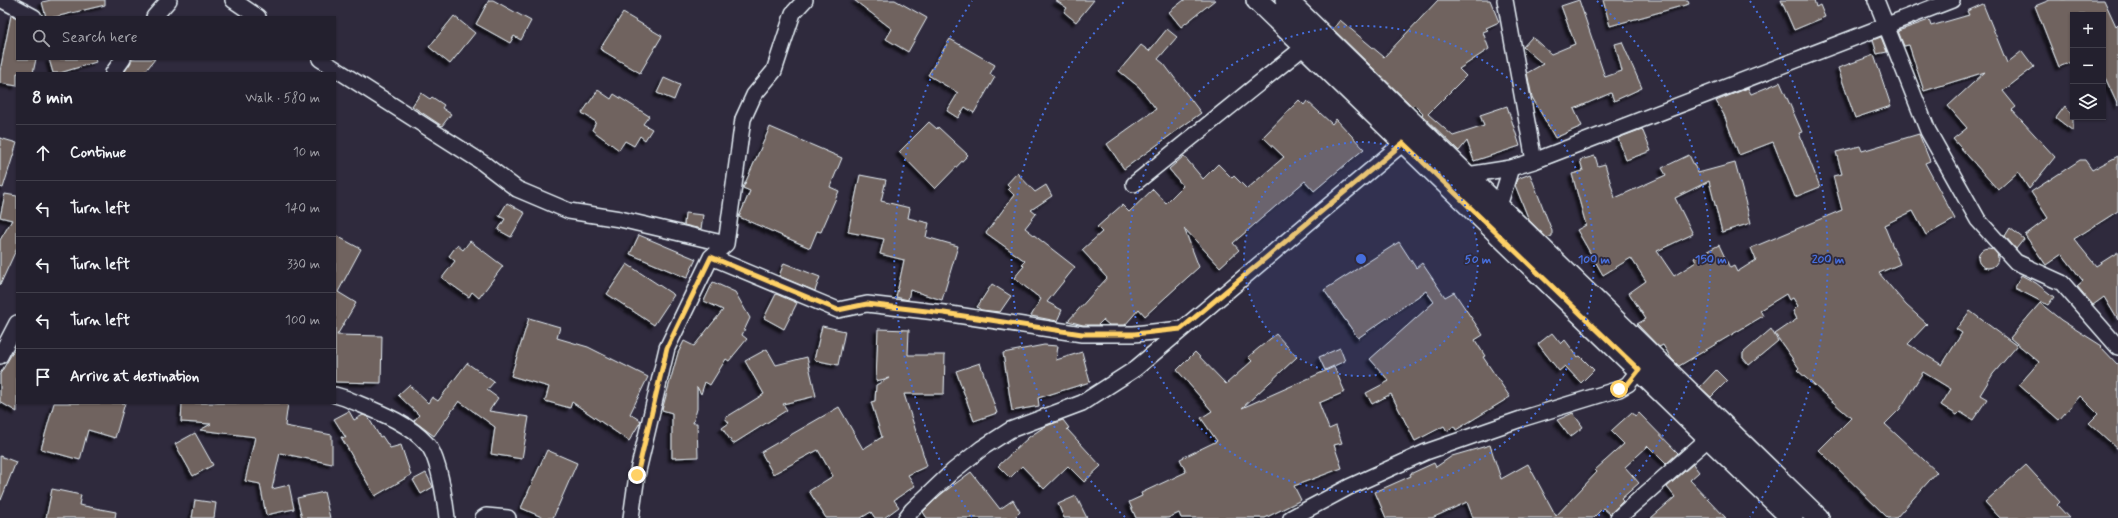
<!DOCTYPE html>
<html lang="en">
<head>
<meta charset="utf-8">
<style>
  :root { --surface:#23202e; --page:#2b2836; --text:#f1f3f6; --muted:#a3a3aa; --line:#403e4a }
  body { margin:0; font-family:Mynerve,sans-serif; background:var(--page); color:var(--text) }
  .controls { position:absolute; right:12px; top:12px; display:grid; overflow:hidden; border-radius:0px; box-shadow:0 1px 3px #0004 }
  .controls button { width:36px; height:36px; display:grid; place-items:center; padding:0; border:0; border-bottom:1px solid var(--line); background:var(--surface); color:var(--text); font:20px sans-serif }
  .stop { position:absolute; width:12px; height:12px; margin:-9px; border:3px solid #ffd166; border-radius:50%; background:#fff }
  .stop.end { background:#ffd166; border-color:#fff; box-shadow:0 1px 4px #0008 }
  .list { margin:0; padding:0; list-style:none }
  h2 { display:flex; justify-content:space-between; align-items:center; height:52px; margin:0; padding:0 16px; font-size:17px }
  h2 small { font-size:13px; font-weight:400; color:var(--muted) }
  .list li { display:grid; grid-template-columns:26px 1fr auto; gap:12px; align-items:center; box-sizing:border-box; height:56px; padding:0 16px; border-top:1px solid var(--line) }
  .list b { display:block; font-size:15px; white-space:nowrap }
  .list em { font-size:13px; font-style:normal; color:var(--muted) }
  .icon { flex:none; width:22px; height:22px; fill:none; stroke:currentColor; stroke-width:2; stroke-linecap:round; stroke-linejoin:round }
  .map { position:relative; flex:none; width:2118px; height:518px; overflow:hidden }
  .search { position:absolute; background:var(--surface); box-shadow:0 1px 3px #0004; left:16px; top:16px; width:320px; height:44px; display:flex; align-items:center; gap:10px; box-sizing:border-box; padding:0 14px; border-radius:0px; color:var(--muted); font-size:15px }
  .panel { position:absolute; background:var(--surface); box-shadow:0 1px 3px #0004; left:16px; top:72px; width:320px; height:332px; border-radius:0px }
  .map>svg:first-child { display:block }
  .building { fill:#70645f; stroke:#e8f1f8; filter:url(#shadow) }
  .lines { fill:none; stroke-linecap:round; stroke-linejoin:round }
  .street-casing { stroke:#e8f1f8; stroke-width:18 }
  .secondary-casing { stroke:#e8f1f8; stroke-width:24 }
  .street { stroke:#2f2a3d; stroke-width:15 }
  .secondary { stroke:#2f2a3d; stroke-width:21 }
  .route { stroke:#ffd166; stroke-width:5 }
  .ring { fill:none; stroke:#466fde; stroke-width:2; stroke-dasharray:2 4 }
  .centre { fill:#466fde; stroke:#2f2a3d; stroke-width:2 }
  .ring-label { font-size:12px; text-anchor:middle; font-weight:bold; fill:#466fde; stroke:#2f2a3d; stroke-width:3.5; stroke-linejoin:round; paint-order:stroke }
</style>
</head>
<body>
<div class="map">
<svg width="2118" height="518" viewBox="0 0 2118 518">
  <defs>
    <filter id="shadow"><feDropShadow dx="-3.5" dy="3.5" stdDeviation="1" flood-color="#0009"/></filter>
  </defs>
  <rect width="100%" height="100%" fill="#2f2a3d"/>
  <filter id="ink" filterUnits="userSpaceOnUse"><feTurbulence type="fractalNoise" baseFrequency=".025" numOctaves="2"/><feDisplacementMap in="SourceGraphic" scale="8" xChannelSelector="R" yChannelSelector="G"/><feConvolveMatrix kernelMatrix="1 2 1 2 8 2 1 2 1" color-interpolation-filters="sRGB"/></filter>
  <g filter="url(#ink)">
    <!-- building -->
    <path class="building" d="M51 0H105V5L55 17H46L42 2Z
      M489 0H493L531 21 521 40 514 36 510 43 476 24Z
      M854 0H895L927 18 908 52 886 39 892 29Z
      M1055 0H1094L1076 22 1064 12 1067 8Z
      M1184 0H1215L1181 27 1169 12Z
      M1438 0H1490L1499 22 1486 28 1488 30 1483 32 1489 49 1459 69 1466 76 1428 114 1453 136 1484 126 1480 115 1507 106 1520 146 1474 161 1467 141 1459 151 1422 115 1423 114 1414 105 1412 106 1333 29 1340 20 1384 57Z
      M1579 0 1605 77 1622 71 1615 44 1622 42 1642 88 1614 101 1611 93 1574 109 1582 126 1555 138 1532 97 1527 73 1543 64 1523 47 1532 37 1551 54 1575 44 1561 6Z
      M1603 0H1688L1689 4 1610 26Z
      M1781 0H1814L1816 7 1820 5 1825 17 1794 30Z
      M2050 0H2104L2116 26 2118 24V106L2103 73V15H2073V61L2059 67 2035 6Z
      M1983 4 2007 63 2022 51 2034 67 2003 91 2016 107 2012 110 2055 157 2029 189 2018 172 1998 190 1953 139 1967 128 1948 106 1985 72 1924 91 1909 45 1904 46 1898 31 1929 20 1931 26 1969 15 1967 11Z
      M623 13 662 36 640 73 600 49Z
      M11 15 17 18V59H36L33 73H17V86L0 83V71Z
      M454 16 475 33 450 64 429 47Z
      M1167 29 1177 37 1158 59 1164 64 1201 113 1124 169 1107 144 1156 109 1139 87 1119 71 1141 45 1149 51Z
      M1881 37 1887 52 1877 54 1873 40Z
      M950 39 995 65 990 74 995 77 974 113 965 107 958 118 947 111 958 93 928 75Z
      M1874 55 1891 106 1855 118 1838 68Z
      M49 59H95L96 62 60 73H53Z
      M132 59H155L144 73H124Z
      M664 78 680 85 674 100 657 93Z
      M1780 82 1802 132 1799 133 1820 187 1795 197 1773 142 1739 155 1724 115 1716 101 1748 88 1751 94Z
      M598 90 611 99 614 94 649 116 643 124 652 129 645 140 640 136 634 146 625 141 619 150 592 130 596 122 582 113Z
      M421 93 430 99 432 97 444 105 442 108 451 114 442 126 412 106Z
      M1299 100 1304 105 1307 101 1332 124 1336 119 1364 149 1314 191 1305 181 1233 243 1239 250 1220 267 1184 228 1199 267 1145 316 1139 309 1125 325H1109L1103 320 1098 325H1083L1068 321 1107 278 1082 250 1102 232 1097 227 1122 205 1129 212 1153 189 1166 203 1183 186 1169 169 1184 156 1203 179 1218 164 1232 178 1234 176 1247 189 1284 157 1263 137Z
      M2065 106 2073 117V131L2056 118Z
      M929 122 937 129 938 127 968 155 935 189 899 152Z
      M770 127 842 158 830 187 839 191 821 232 817 231 810 248 739 217 750 191 743 188Z
      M1642 129 1651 151 1626 160 1618 138Z
      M1919 134 1930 161 1925 163 1955 219 1926 235 1913 211 1884 225 1900 264 1879 273 1906 305 1927 324 1908 344 1942 365 1962 333 1956 329 1970 311 2017 346 1993 374 1980 395 1987 399 1973 420 1960 412 1957 415 1941 405 1951 389 1923 372 1900 409 1885 424 1937 472 1896 518H1888L1819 450 1851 418 1797 370 1799 368 1775 334 1797 319 1793 311 1798 306 1793 298 1789 300 1786 294 1760 310 1763 316 1679 366 1671 358 1663 345 1659 347 1637 324 1646 319 1629 293 1646 281 1631 258 1603 275 1577 230 1586 225 1572 174 1583 171 1580 160 1595 156 1598 166 1605 164 1615 198 1666 175 1662 168 1689 155 1698 173 1735 163 1751 223 1722 232 1709 181 1675 198 1693 234 1657 251 1674 276 1696 262 1694 258 1719 245 1730 268 1734 266 1737 272 1756 260 1751 248 1842 210 1833 176 1842 174 1836 152 1860 146 1862 151Z
      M0 138 17 143 3 188 0 187Z
      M2118 156V211L2074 239 2096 266 2118 252V320L2104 297 2093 305 2077 286 2083 281 2062 254 2046 265 2025 235 2048 218 2031 192 2080 160H2085L2092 170Z
      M1017 173 1035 192 1046 185 1052 196 1031 210 1036 214 1025 228 1075 267 1047 302 1062 310 1057 321 1031 316 1041 299 1014 278 1024 266 1022 264 1025 261 986 233 1014 195 1008 189 1010 187 1007 184Z
      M1530 174 1552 231V236L1547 238 1529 220 1515 185 1517 179Z
      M860 175 886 180 881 201 910 208 908 218 929 223 926 237 958 246 942 300 910 290 908 300 896 297 904 260 880 254 884 239 848 232Z
      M5 194 17 196V248L0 285V240L12 220 0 217Z
      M507 203 525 213 511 237 498 230 505 219 499 216Z
      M685 213 703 215 701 229 684 225Z
      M2010 228 2024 239 2016 249 2005 236Z
      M335 235 361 249 338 292 356 303 337 335 382 336 381 383 335 382Z
      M639 235 696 259 687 278 630 254Z
      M470 241 503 266 479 298 472 292 469 297 442 278 455 261 449 256 457 245 463 250Z
      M1399 242 1416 268 1422 263 1445 297 1454 292 1483 335 1475 340 1485 356 1483 357 1510 397 1456 430 1454 426 1447 431 1444 426 1415 441 1391 394 1372 404 1366 393 1389 381 1370 359 1434 302 1426 291 1358 338 1324 290Z
      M1978 258a10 10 0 1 1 20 0a10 10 0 1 1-20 0Z
      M784 263 820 277 815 291 779 276Z
      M627 264 674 295 654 325 607 294Z
      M2021 275 2036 283 2054 297 2048 305 2015 288Z
      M713 282 735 292 750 318 742 335 747 339 729 361 726 359 710 385 705 382 701 394 697 387V409L693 423H697L698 457 672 458V413L662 410 678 353 684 341 694 346 723 310 704 301Z
      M992 284 1011 296 1000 312 981 310 977 307Z
      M776 294 797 303 784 329 764 318Z
      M2040 303 2061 320 2102 346 2101 347 2118 365V449L2089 423 2098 414 2080 396 2059 420 2019 385 2039 362 2010 338Z
      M529 318 560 327 557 338 588 347 648 377 630 414 641 421 629 441 572 402 570 408 545 401 549 387 511 376Z
      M822 326 845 331 838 365 814 360Z
      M878 329 909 330 908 355H945L944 394H904L927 466 908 475 915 486 894 500 899 507 884 518H875L871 512 861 518H826L809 491 833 476 818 450 773 474 761 452 839 407 863 449 882 437 871 402 875 401 876 385 889 378 876 381Z
      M1771 329 1778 341 1749 365 1743 358V353Z
      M1552 333 1561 344 1565 340 1578 357 1580 356 1594 370 1581 383 1565 366 1559 371 1538 344Z
      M1276 334 1297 357 1242 408 1334 367 1345 392 1319 403 1329 429 1336 426 1342 443 1334 445 1342 468 1294 486 1301 500 1265 518H1181L1179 513 1168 518H1136L1129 502 1142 496 1141 493 1186 472 1180 459 1217 441 1201 418 1212 411 1177 370 1195 352 1226 384 1252 361 1248 357Z
      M17 345V412L0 402V374Z
      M1044 345 1058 346 1056 360 1082 352 1090 382 1038 398 1039 406 1012 411 1003 353Z
      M1340 348 1345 361 1325 370 1319 357Z
      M767 349 776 365 807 357 816 396 783 404 787 410 733 444 722 428 729 423 725 418 764 394 745 361Z
      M467 363 494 382 487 390 498 398 489 411 529 417 522 459 491 454 495 427 459 401 434 436 414 421 419 415 398 395 409 385 428 403 432 397 438 401Z
      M980 363 997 413 974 421 956 371Z
      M1716 370 1727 381 1711 397 1700 387Z
      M54 403H125L115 438 88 430 80 460 41 449Z
      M182 403H288L285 426 332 435V464L280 453 272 489 289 485 294 509 266 515 260 484 245 481 255 437 200 430 211 424 181 422Z
      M349 411 354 420 363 415 368 417 380 437 382 436 390 448 401 445 411 475 375 496 341 437 346 438 334 419Z
      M1632 412 1635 416 1639 413 1678 453 1666 464 1648 446 1625 467 1639 483 1621 499 1623 501 1610 514 1603 508 1593 518H1473L1467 502 1432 518H1386L1375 492 1411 476 1410 474 1434 463 1436 467 1452 456 1490 445 1501 479 1528 464 1556 516 1597 472 1595 470 1624 444 1611 431Z
      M1573 413 1583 427 1570 437 1557 420Z
      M1063 420 1069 428 1067 429 1101 466 1084 482 1068 466 1044 489 1022 466 1010 478 998 466 1029 437 1044 427Z
      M195 433 213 465 193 476 175 444Z
      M547 450 577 463 553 518H544L521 508Z
      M0 456 16 462 1 500H0Z
      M1693 464 1699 472 1690 480 1726 518H1651L1675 497 1667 487Z
      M2026 465 2060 502 2057 505 2069 518H2000L1985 502Z
      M971 472 1000 509 1013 500 1020 512 1014 518H927L923 512 940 495Z
      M426 473 433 487 421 494 413 480Z
      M52 489 81 495 79 505 116 512 115 518H46Z
      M324 492 330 518H302L297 498Z
      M1076 496 1087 518H1064L1058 504Z
      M195 500 216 503 214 518H192Z"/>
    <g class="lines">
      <!-- street casing -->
      <g class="street-casing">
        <path id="street" d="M2 0 34 17
          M233 0 258 17
          M1505 0 1534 161
          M1876 0 1928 131 1978 220 2016 262 2062 283 2118 347
          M154 17 169 0
          M320 59 483 163 517 189 569 211 620 219 726 244
          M113 73 123 59
          M1467 175 1511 168 1534 161 1952 0
          M1134 184 1304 47
          M1499 206 1511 168
          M711 257 838 310 867 304 944 313 1082 334H1134L1181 329
          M0 356 17 323
          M335 395 345 398C373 410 407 421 427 444 439 457 445 501 447 518
          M483 518 486 516 508 518
          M631 518 637 475 667 348 711 257 726 244 743 119 754 95 774 71 793 13 805 0
          M906 518 912 510 953 471 982 448 1010 430 1082 403 1135 369 1403 143
          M1291 518 1349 487 1426 452 1521 419 1619 389 1628 384 1639 370
          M1618 518 1710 437"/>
      </g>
      <!-- secondary casing -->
      <g class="secondary-casing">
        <path id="secondary" d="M1257 0 1792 518
          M1286 0 1818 518"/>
      </g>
      <!-- street -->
      <use href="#street" class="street"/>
      <!-- secondary -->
      <use href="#secondary" class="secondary"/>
    </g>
  </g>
  <g class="lines" filter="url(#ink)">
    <!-- route -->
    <path class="route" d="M637 475 667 348 711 257 838 310 867 304 944 313 1082 334H1134L1181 329 1403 143 1639 370 1628 384 1619 389"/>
  </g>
  <!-- distance rings -->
  <circle cx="1361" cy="259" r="117" fill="#466fde" fill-opacity=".12"/>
  <g class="ring">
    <circle cx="1361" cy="259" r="117"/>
    <circle cx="1361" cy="259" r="233"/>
    <path d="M1125 517A350 350 0 0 1 1125 1M1597 1A350 350 0 0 1 1597 517"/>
    <path d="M972 517A467 467 0 0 1 972 1M1750 1A467 467 0 0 1 1750 517"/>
  </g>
  <circle cx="1361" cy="259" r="6" class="centre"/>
  <g class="ring-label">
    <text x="1478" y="263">50 m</text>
    <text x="1594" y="263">100 m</text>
    <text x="1711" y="263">150 m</text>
    <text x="1828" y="263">200 m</text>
  </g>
</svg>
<div class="controls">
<button>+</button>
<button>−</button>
<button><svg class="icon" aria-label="layers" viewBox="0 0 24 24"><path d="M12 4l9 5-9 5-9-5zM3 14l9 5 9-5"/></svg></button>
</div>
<div class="stop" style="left:1619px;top:389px"></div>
<div class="stop end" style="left:637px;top:475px"></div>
<div class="search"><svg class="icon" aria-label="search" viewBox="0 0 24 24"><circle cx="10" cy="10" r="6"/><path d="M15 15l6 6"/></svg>Search here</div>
<section class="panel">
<h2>8 min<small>Walk · 580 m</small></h2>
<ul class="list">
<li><svg class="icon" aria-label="ahead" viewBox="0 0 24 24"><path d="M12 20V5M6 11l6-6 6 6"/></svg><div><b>Continue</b></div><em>10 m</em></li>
<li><svg class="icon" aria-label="left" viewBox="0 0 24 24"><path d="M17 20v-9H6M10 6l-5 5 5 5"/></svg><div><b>Turn left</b></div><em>140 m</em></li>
<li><svg class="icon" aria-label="left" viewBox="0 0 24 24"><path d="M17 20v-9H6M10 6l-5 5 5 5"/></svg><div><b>Turn left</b></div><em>330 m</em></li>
<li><svg class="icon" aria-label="left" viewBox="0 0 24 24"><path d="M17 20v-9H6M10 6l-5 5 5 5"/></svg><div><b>Turn left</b></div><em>100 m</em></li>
<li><svg class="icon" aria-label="arrive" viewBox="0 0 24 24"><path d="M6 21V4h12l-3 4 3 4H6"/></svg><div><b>Arrive at destination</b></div></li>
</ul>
</section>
</div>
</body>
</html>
